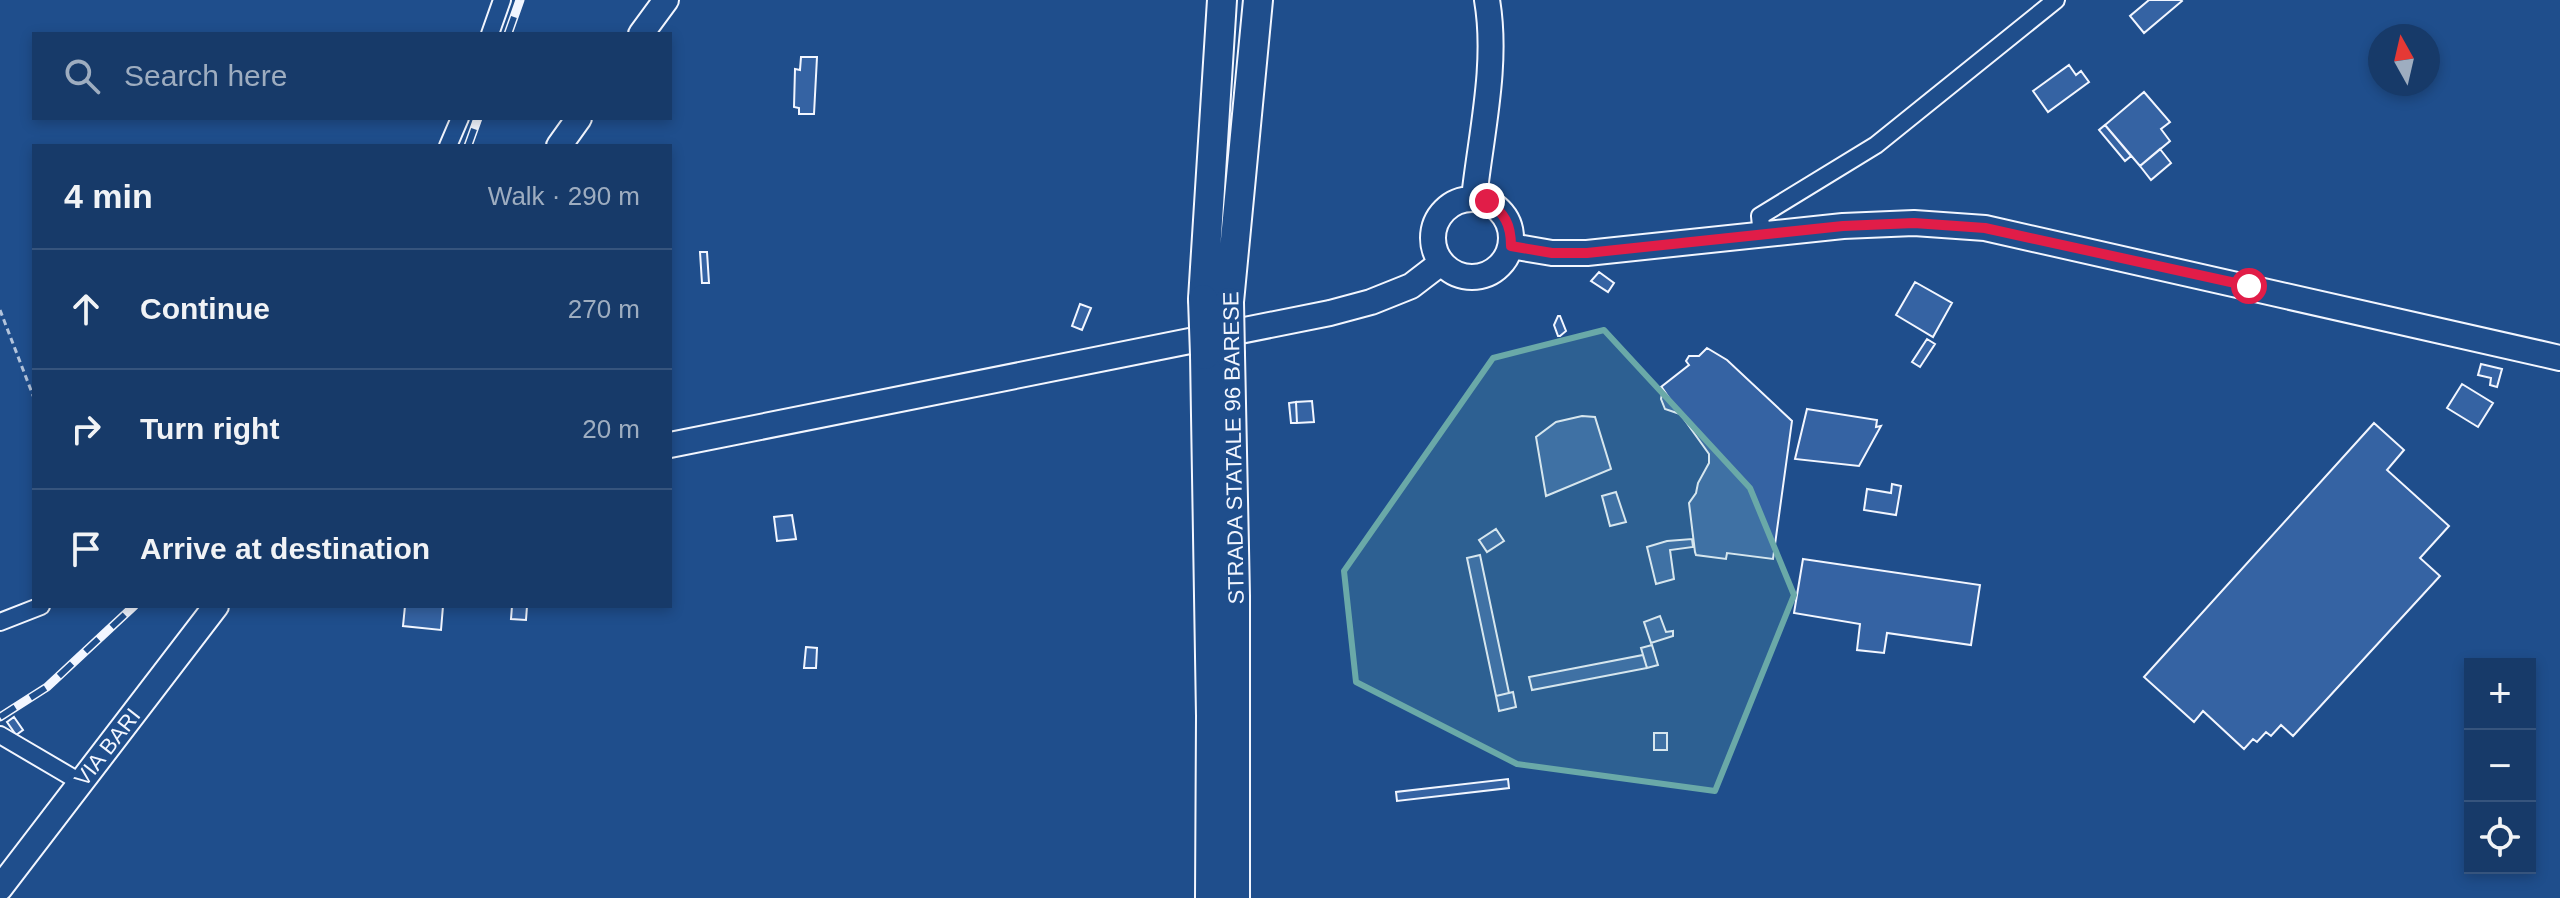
<!DOCTYPE html>
<html lang="en">
<head>
<meta charset="utf-8">
<style>
  :root { --surface:#173a69; --page:#244571; --text:#f1f3f6; --muted:#9eadc0; --line:#36547d }
  body { margin:0; font-family:Arial,sans-serif; background:var(--page); color:var(--text) }
  .controls { position:absolute; right:24px; bottom:24px; display:grid; overflow:hidden; border-radius:0px; box-shadow:0 4px 12px #0003 }
  .controls button { width:72px; height:72px; display:grid; place-items:center; padding:0; border:0; border-bottom:2px solid var(--line); background:var(--surface); color:var(--text); font:40px sans-serif }
  .compass { position:absolute; left:2368px; top:24px; width:72px; height:72px; border-radius:50%; background:var(--surface); box-shadow:0 4px 12px #0003; rotate:352deg }
  .stop { position:absolute; width:24px; height:24px; margin:-18px; border:6px solid #e11d48; border-radius:50%; background:#fff }
  .stop.end { background:#e11d48; border-color:#fff; box-shadow:0 2px 8px #0008 }
  .list { margin:0; padding:0; list-style:none }
  h2 { display:flex; justify-content:space-between; align-items:center; height:104px; margin:0; padding:0 32px; font-size:34px }
  h2 small { font-size:26px; font-weight:400; color:var(--muted) }
  .list li { display:grid; grid-template-columns:52px 1fr auto; gap:24px; align-items:center; box-sizing:border-box; height:120px; padding:0 32px; border-top:2px solid var(--line) }
  .list b { display:block; font-size:30px; white-space:nowrap }
  .list em { font-size:26px; font-style:normal; color:var(--muted) }
  .icon { flex:none; width:44px; height:44px; fill:none; stroke:currentColor; stroke-width:2; stroke-linecap:round; stroke-linejoin:round }
  .map { position:relative; flex:none; width:2560px; height:898px; overflow:hidden }
  .search { position:absolute; background:var(--surface); box-shadow:0 4px 12px #0003; left:32px; top:32px; width:640px; height:88px; display:flex; align-items:center; gap:20px; box-sizing:border-box; padding:0 28px; border-radius:0px; color:var(--muted); font-size:30px }
  .panel { position:absolute; background:var(--surface); box-shadow:0 4px 12px #0003; left:32px; top:144px; width:640px; height:464px; border-radius:0px }
  .map>svg:first-child { display:block }
  .building { fill:#3563a3; stroke:#f2f6ff; stroke-width:2 }
  .lines { fill:none; stroke-linecap:round; stroke-linejoin:round }
  .minor-casing { stroke:#f2f6ff; stroke-width:20 }
  .secondary-casing { stroke:#f2f6ff; stroke-width:28 }
  .trunk-casing { stroke:#f2f6ff; stroke-width:32 }
  .path { stroke:#b3c4dc; stroke-width:3; stroke-dasharray:6 4; stroke-linecap:butt }
  .minor { stroke:#1f4e8c; stroke-width:16 }
  .secondary { stroke:#1f4e8c; stroke-width:24 }
  .trunk { stroke:#1f4e8c; stroke-width:28 }
  .rail-casing { stroke:#f2f6ff; stroke-width:9 }
  .rail { stroke:#1f4e8c; stroke-width:6; stroke-dasharray:18; stroke-linecap:butt }
  .trunk-bridge-casing { stroke:#f2f6ff; stroke-width:32; stroke-linecap:butt }
  .trunk-bridge { stroke:#1f4e8c; stroke-width:28 }
  .route { stroke:#e11d48; stroke-width:10 }
  .marked { fill:#6aa9a8; fill-opacity:0.2; stroke:#6aa9a8; stroke-width:6; stroke-linejoin:round }
  .labels { text-anchor:middle; stroke-width:6; stroke-linejoin:round; paint-order:stroke }
  .street-label { font-size:22px; fill:#f2f6ff; stroke:#1f4e8c }
</style>
</head>
<body>
<div class="map">
<svg width="2560" height="898" viewBox="0 0 2560 898">
  <rect width="100%" height="100%" fill="#1f4e8c"/>
  <!-- building -->
  <path class="building" d="M2149 0H2181L2182 1 2144 33 2130 16Z
    M801 57H817L814 114H799V108L794 107 795 69 800 70Z
    M2069 65 2076 75 2081 71 2089 82 2048 112 2033 91Z
    M2144 92 2170 122 2161 129 2170 141 2140 166 2105 125Z
    M2105 125 2131 156 2125 161 2099 130Z
    M2160 149 2171 163 2151 180 2140 166Z
    M700 252H707L709 283H702Z
    M1599 272 1614 283 1608 292 1591 281Z
    M1915 282 1952 303 1933 337 1896 315Z
    M1080 304 1091 308 1082 330 1072 326Z
    M1558 316H1560L1566 331 1560 336H1558L1554 325Z
    M1927 339 1935 344 1920 367 1912 362Z
    M1707 348 1727 360 1792 421 1773 559 1727 553 1726 559 1696 555 1695 552 1689 503 1696 493 1698 483 1709 463V454L1661 387 1689 365 1686 361 1689 356H1699Z
    M2481 364 2502 369 2497 387 2490 385 2491 378 2478 375Z
    M2462 384 2493 403 2478 427 2447 408Z
    M1663 389 1680 414 1665 409 1661 399Z
    M1312 401 1314 422 1297 423 1296 402Z
    M1296 402 1297 423H1291L1289 403Z
    M1807 409 1877 420 1876 427 1881 426 1859 466 1795 459Z
    M1582 416 1595 417 1611 469 1546 496 1536 437 1556 422Z
    M2374 423 2404 450 2387 470 2449 526 2420 558 2440 576 2293 736 2281 725 2271 736 2266 732 2257 742 2253 739 2244 749 2203 711 2194 722 2144 677Z
    M1892 484 1901 486 1896 515 1864 510 1867 489 1891 493Z
    M1616 492 1626 522 1610 526 1602 496Z
    M792 515 796 539 777 541 774 517Z
    M1496 529 1504 541 1487 552 1479 540Z
    M1692 539 1693 547 1670 550 1674 579 1656 584 1647 547 1667 541Z
    M1480 555 1509 693 1496 696 1467 558Z
    M1803 559 1980 585 1971 645 1887 633 1884 653 1857 650 1860 624 1794 613Z
    M405 606H443L441 630 403 626Z
    M512 606H527L526 620 511 619Z
    M1660 616 1666 632 1673 631V636L1651 643 1644 622Z
    M1652 645 1658 665 1647 668 1641 648Z
    M806 647 817 648 816 668H804Z
    M1643 655 1647 668 1532 690 1529 677Z
    M1513 692 1516 707 1499 711 1496 696Z
    M14 717 23 730 16 735 7 722Z
    M1654 733H1667V750H1654Z
    M1508 779 1509 788 1397 801 1396 792Z"/>
  <g class="lines">
    <!-- minor casing -->
    <g class="minor-casing">
      <path id="minor" d="M490 34 502 0
        M448 146 460 118
        M1762 236 1760 216 1876 145 2056 0
        M0 622 41 606
        M0 735 80 782"/>
    </g>
    <!-- secondary casing -->
    <g class="secondary-casing">
      <path id="secondary" d="M641 34 666 0
        M559 146 579 118
        M1474 198C1481 134 1498 64 1487 0
        M1433 238a39 39 0 1 1 78 0a39 39 0 1 1-78 0Z
        M1511 246 1552 253H1587L1843 226 1914 223 1985 228 2560 358
        M670 445 1330 313 1371 302 1411 286 1441 263
        M0 888 216 606"/>
    </g>
    <!-- trunk casing -->
    <g class="trunk-casing">
      <path id="trunk" d="M1203 299 1222 0
        M1229 302 1258 0
        M1205 355 1211 716 1210 898
        M1230 355 1235 596V898"/>
    </g>
    <!-- path -->
    <path class="path" d="M0 310 34 398"/>
    <!-- minor -->
    <use href="#minor" class="minor"/>
    <!-- secondary -->
    <use href="#secondary" class="secondary"/>
    <!-- trunk -->
    <use href="#trunk" class="trunk"/>
    <!-- rail casing -->
    <g class="rail-casing">
      <path id="rail" d="M508 34 520 0
        M468 146 478 118
        M0 717 47 687 134 606"/>
    </g>
    <!-- rail -->
    <use href="#rail" class="rail"/>
    <!-- trunk-bridge casing -->
    <g class="trunk-bridge-casing">
      <path id="trunk-bridge" d="M1203 299 1205 355
        M1229 302 1230 355"/>
    </g>
    <!-- trunk-bridge -->
    <use href="#trunk-bridge" class="trunk-bridge"/>
  </g>
  <g class="lines">
    <!-- route -->
    <path class="route" d="M1487 201C1505 213 1511 225 1511 246L1552 253H1587L1843 226 1914 223 1985 228 2249 286"/>
  </g>
  <!-- marked area -->
  <path class="marked" d="M1604 330 1750 488 1794 595 1715 791 1517 764 1356 682 1344 571 1493 358Z"/>
  <g class="labels">
    <!-- street labels -->
    <g class="street-label">
      <text transform="translate(1233 448) rotate(-91)" y="8">STRADA STATALE 96 BARESE</text>
      <text transform="translate(107 747) rotate(-52)" y="8">VIA BARI</text>
    </g>
  </g>
</svg>
<div class="controls">
<button>+</button>
<button>−</button>
<button><svg class="icon" aria-label="locate" viewBox="0 0 24 24"><circle cx="12" cy="12" r="6"/><path d="M12 2v4M12 18v4M2 12h4M18 12h4"/></svg></button>
</div>
<svg class="compass" viewBox="-18 -18 36 36"><path d="M0-13l5 13h-10z" fill="#e53935"/><path d="M0 13l5-13h-10z" fill="#9eadc0"/></svg>
<div class="stop" style="left:2249px;top:286px"></div>
<div class="stop end" style="left:1487px;top:201px"></div>
<div class="search"><svg class="icon" aria-label="search" viewBox="0 0 24 24"><circle cx="10" cy="10" r="6"/><path d="M15 15l6 6"/></svg>Search here</div>
<section class="panel">
<h2>4 min<small>Walk · 290 m</small></h2>
<ul class="list">
<li><svg class="icon" aria-label="ahead" viewBox="0 0 24 24"><path d="M12 20V5M6 11l6-6 6 6"/></svg><div><b>Continue</b></div><em>270 m</em></li>
<li><svg class="icon" aria-label="right" viewBox="0 0 24 24"><path d="M7 20v-9h11M14 6l5 5-5 5"/></svg><div><b>Turn right</b></div><em>20 m</em></li>
<li><svg class="icon" aria-label="arrive" viewBox="0 0 24 24"><path d="M6 21V4h12l-3 4 3 4H6"/></svg><div><b>Arrive at destination</b></div></li>
</ul>
</section>
</div>
</body>
</html>
